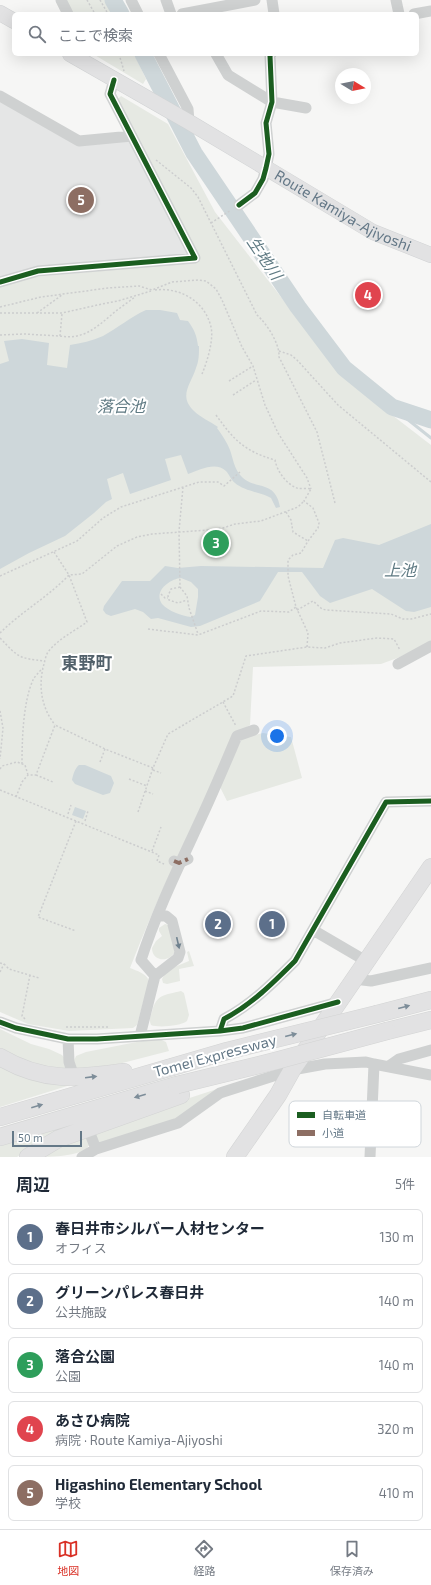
<!DOCTYPE html>
<html lang="ja">
<head>
<meta charset="utf-8">
<style>
  :root { --surface:#fff; --page:#f6f6f7; --text:#1f2937; --muted:#747a83; --line:#e0e1e3; --accent:#d93025 }
  body { margin:0; font-family:"Exo 2","Noto Sans JP",sans-serif; background:var(--page); color:var(--text) }
  .compass { position:absolute; left:335px; top:68px; width:36px; height:36px; border-radius:50%; background:var(--surface); box-shadow:0 4px 16px #0002; rotate:100deg }
  .scale { position:absolute; left:12px; bottom:10px; width:70px; box-sizing:border-box; padding-left:4px; border:2px solid #647887; border-top:0; font-size:11px; line-height:14px; white-space:nowrap; color:#647887; -webkit-text-stroke:3px #fff; paint-order:stroke }
  .you { position:absolute; left:277px; top:736px; width:14px; height:14px; margin:-10px; border:3px solid #fff; border-radius:50%; background:#1a73e8; box-shadow:0 0 0 6px #1a73e833 }
  .badge { display:grid; place-items:center; width:26px; height:26px; border-radius:50%; background:var(--accent); color:#fff; font-size:13px; font-weight:700 }
  .pin { position:absolute; translate:-50% -50%; border:2px solid #fff; box-shadow:0 1px 4px #0006 }
  .list { margin:0; padding:0; list-style:none }
  h2 { display:flex; justify-content:space-between; align-items:center; height:52px; margin:0; padding:0 16px; font-size:17px }
  h2 small { font-size:13px; font-weight:400; color:var(--muted) }
  .list li { display:grid; grid-template-columns:26px 1fr auto; gap:12px; align-items:center; box-sizing:border-box; height:56px; margin:0 8px 8px; padding:0 8px; border:1px solid var(--line); border-radius:6px }
  .list b { display:block; font-size:15px; white-space:nowrap }
  .list p { margin:0; font-size:13px; white-space:nowrap; color:var(--muted) }
  .list em { font-size:13px; font-style:normal; color:var(--muted) }
  .icon { flex:none; width:22px; height:22px; fill:none; stroke:currentColor; stroke-width:2; stroke-linecap:round; stroke-linejoin:round }
  .map { position:relative; flex:none; width:431px; height:1157px; overflow:hidden }
  .search { position:absolute; background:var(--surface); box-shadow:0 4px 16px #0002; left:12px; right:12px; top:12px; height:44px; display:flex; align-items:center; gap:10px; box-sizing:border-box; padding:0 14px; border-radius:6px; color:var(--muted); font-size:15px }
  .sheet { height:372px; background:var(--surface) }
  nav { display:flex; justify-content:space-around; align-items:center; box-sizing:border-box; height:56px; border-top:1px solid var(--line); background:var(--surface); font-size:11px; color:var(--muted) }
  nav a { display:grid; justify-items:center; gap:2px }
  nav .on { color:var(--accent) }
  .map>svg:first-child { display:block }
  .built { fill:#e5e6e6 }
  .green { fill:#e6e9e3 }
  .water { fill:#ced7da; fill-rule:evenodd }
  .lines { fill:none; stroke-linecap:round; stroke-linejoin:round }
  .stream { stroke:#ced7da; stroke-width:3 }
  .river { stroke:#ced7da; stroke-width:17 }
  .major-casing { stroke:#d1d3d4; stroke-width:16 }
  .highway-casing { stroke:#d3d4d4; stroke-width:18 }
  .path { stroke:#cccdce; stroke-width:1.5; stroke-dasharray:2 2; stroke-linecap:butt }
  .minor { stroke:#cfd1d1; stroke-width:11 }
  .major { stroke:#e2e2e3; stroke-width:15 }
  .highway { stroke:#e2e2e3; stroke-width:17 }
  .highway-bridge-casing { stroke:#d3d4d4; stroke-width:18; stroke-linecap:butt }
  .minor-bridge { stroke:#cfd1d1; stroke-width:11 }
  .highway-bridge { stroke:#e2e2e3; stroke-width:17 }
  .quiet { stroke:#8d6e63; stroke-width:4; stroke-dasharray:8 4; stroke-linecap:butt }
  .cycleway-casing { stroke:#fff; stroke-width:8 }
  .cycleway { stroke:#1b5e20; stroke-width:5 }
  .oneway { fill:#6f818e }
  .oneway2 { fill:#7d8d99 }
  .labels { text-anchor:middle; stroke-width:4; stroke-linejoin:round; paint-order:stroke }
  .street-label { font-size:15px; fill:#647887; stroke:#fff }
  .water-label { font-size:16px; font-style:italic; fill:#5f7a83; stroke:#fff }
  .quarter-label { font-size:17px; font-weight:bold; fill:#52616b; stroke:#fff }
  .key { fill:#fff; stroke:#d0d6db; stroke-width:1 }
  .key-label { font-size:11px; fill:#647887 }
</style>
</head>
<body>
<div class="map">
<svg width="431" height="1157" viewBox="0 0 431 1157">
  <rect width="100%" height="100%" fill="#f6f6f5"/>
  <!-- built -->
  <path class="built" d="M0 101 78 146 129 141 189 254 0 278Z"/>
  <!-- green -->
  <path class="green" d="M65 0H107L115 14H72Z
    M93 54H134L146 79 143 84Z
    M121 96 168 124 215 212 323 351 346 377 370 398 431 445V641L400 657 381 664 253 667 250 725 236 734C199 811 161 888 130 968 137 971 146 973 149 981L137 1025 133 1028 69 1031 28 1024 0 1012V287L34 277 199 262 117 100Z
    M263 733 291 737 302 778 227 801 220 787 242 738Z
    M165 924 169 925 175 951C170 963 152 962 152 948L156 941 162 936 159 931V928Z
    M189 951 194 966 179 969 180 981 167 984 163 983 162 979 167 970 189 961 187 952Z
    M181 991 184 993 189 1015 187 1021C181 1026 158 1028 151 1025 149 1020 150 1017 152 1012 156 994 165 995 181 991Z
    M0 1029 31 1044 49 1049 62 1055 66 1060 69 1071 33 1065 0 1050Z
    M157 1038 166 1042 169 1051 103 1068 76 1071 73 1063 76 1056 86 1052Z
    M0 1062 80 1082 0 1107Z
    M217 1089 180 1118 105 1143 99 1142 92 1130Z
    M82 1120 32 1147 17 1157H0V1144Z
    M87 1132C88 1135 90 1139 90 1141 91 1157 48 1157 35 1157Z"/>
  <!-- water -->
  <path class="water" d="M146 310H160L177 313 180 320 188 321C194 329 197 336 198 346H199C199 354 199 361 196 368 191 384 178 396 194 411 201 418 210 421 218 427L217 428C222 435 227 442 230 450 233 458 234 469 241 476 255 491 275 479 280 507L276 508 271 498 267 496C257 492 243 490 235 483 231 480 229 474 226 471 216 461 199 470 188 474L181 455 165 459 171 480 130 494 123 473 107 479 112 499 106 502 94 513 65 536 29 553 0 569V364L9 361 4 341 22 339 49 343 47 365 67 368 70 345C81 343 92 341 103 336 118 328 130 317 146 310Z
    M431 524V607L414 612 406 611 372 589 330 603 320 596 302 572H278L260 601 200 626 191 627 158 618 151 619 143 612 135 609 111 616 106 614 103 610 104 606 122 581H150L165 566 178 568 201 566 323 568 335 540 343 538 379 545ZM181 578 191 582 198 589V597L195 615 191 617C182 616 168 611 162 604 153 591 170 579 181 578Z
    M79 765H85L111 776 114 783 110 793 103 795 75 784 72 780C73 775 75 768 79 765Z
    M75 807 86 811 83 819 72 815Z"/>
  <g class="lines">
    <!-- stream -->
    <path class="stream" d="M392 407 431 438"/>
    <!-- river -->
    <path class="river" d="M113 0 121 14
      M143 54 194 153 298 307 344 368 392 407 431 420"/>
    <!-- major casing -->
    <g class="major-casing">
      <g id="major">
        <path d="M0 13 14 21"/>
        <path id="s1" d="M70 54 189 122 373 232 431 255"/>
      </g>
    </g>
    <!-- highway casing -->
    <g class="highway-casing">
      <path id="highway" d="M377 1014 431 1000
        M387 1031 431 1020
        M0 1057C42 1082 77 1079 124 1072
        M0 1117 172 1067
        M0 1137 177 1085
        M28 1157 58 1139 181 1095
        M235 1157 278 1095 292 1070 431 867"/>
    </g>
    <!-- path -->
    <path class="path" d="M87 0 95 14
      M100 0 108 14
      M119 54 124 71
      M156 160 191 188 198 197 257 315C267 324 280 344 279 357L317 432 335 503
      M211 223 231 210
      M155 290C180 287 205 301 211 327 214 340 207 362 202 374
      M0 307 41 297 108 288 139 286 152 290 172 282 198 280 206 281 216 289 222 300 242 347 253 366 265 405 278 433 307 478 311 489
      M0 313H62L102 304 118 301 151 291
      M37 313 62 295
      M0 335 24 334 60 336 62 314
      M60 336C81 340 95 329 110 316 118 309 127 303 135 297
      M279 351 291 355 297 360 338 405 431 482
      M229 381 253 366
      M233 395 256 380
      M216 415C234 440 244 451 275 460 277 471 286 484 297 488 301 489 307 488 311 489L304 501 313 508 319 523 318 528 308 541 301 553 293 555 288 560V576L296 607 308 633 307 647
      M183 487 179 531 180 587 187 596 189 608 198 634
      M286 512 291 520 293 532 308 541
      M54 552 69 575 87 622C73 632 58 639 48 652 46 655 45 660 44 664 38 685 41 707 55 725
      M0 576 77 541 103 518 121 507 199 482H218L224 486 240 472
      M180 587 171 589 168 596 169 600 178 603 187 600
      M161 594 165 598H168
      M297 610 313 601 322 609 326 610 391 614 403 619H411L431 614
      M148 629 198 635 261 611 289 612 296 607
      M0 633C21 612 48 597 69 575L82 574 117 546 137 537 152 534 208 530 223 528 235 524 261 521 298 507 304 501
      M0 638C19 658 18 658 45 661
      M223 702 236 726
      M0 711 3 728 0 759
      M100 762 105 749
      M22 764C22 740 23 702 33 680 35 676 39 672 43 668
      M0 769 2 766 17 762 25 765 28 775
      M153 770 161 773
      M36 775 53 782
      M129 779 147 786
      M0 790 159 855 157 861 164 864
      M145 791 153 794
      M16 797 22 782 28 775H36L55 725 105 749 153 768
      M138 812 153 768 168 734 233 696 246 656 307 647 325 648 340 643 377 638 394 639 400 650
      M68 814 71 805
      M76 821 38 917 76 931
      M85 821 88 811
      M152 851 161 827
      M0 963 4 964 9 969 39 978
      M0 972 4 964
      M25 1019 22 1016 30 975
      M66 1027H108"/>
    <!-- minor -->
    <path class="minor" d="M61 0 68 14
      M131 0 138 14
      M166 0 171 14
      M272 0 274 14
      M396 0 399 14
      M182 14 255 0
      M414 14 431 11
      M159 54 188 109 189 122
      M216 54 228 75 272 102 306 108
      M0 96 79 141 132 136
      M239 205 255 193 263 179 266 168 269 154 266 123 272 102 270 56 271 54
      M0 282 38 271 195 258 110 94 114 80
      M398 664 431 646
      M313 930 366 961
      M155 976 141 960C157 910 181 862 203 814 215 788 226 762 237 736L254 730
      M354 979 371 981 431 968
      M0 1022 16 1028 68 1039H97L220 1031 243 1028 338 1002
      M220 1031 224 1019C251 1005 273 983 295 961L386 802 431 801
      M140 1036 155 976 178 958 180 952 172 921 166 916H158
      M68 1039 69 1062 72 1071
      M389 1066 399 1059 431 1050
      M89 1131 96 1149
      M82 1157 96 1149 178 1123 220 1093 292 1070 325 1064 366 1062 374 1064
      M370 1157 374 1064 431 1075"/>
    <!-- major -->
    <use href="#major" class="major"/>
    <!-- highway -->
    <use href="#highway" class="highway"/>
    <!-- highway-bridge casing -->
    <g class="highway-bridge-casing">
      <path id="highway-bridge" d="M172 1067 227 1051 377 1014
        M177 1085 275 1061 387 1031"/>
    </g>
    <!-- minor-bridge -->
    <path class="minor-bridge" d="M174 861 179 863 188 859"/>
    <!-- highway-bridge -->
    <use href="#highway-bridge" class="highway-bridge"/>
    <!-- quiet -->
    <path class="quiet" d="M174 861 179 863 188 859"/>
    <!-- cycleway casing -->
    <g class="cycleway-casing">
      <path id="cycleway" d="M239 205 255 193 263 179 266 168 269 154 266 123 272 102 270 56 271 54
        M0 282 38 271 195 258 110 94 114 80
        M0 1022 16 1028 68 1039H97L220 1031 243 1028 338 1002
        M220 1031 224 1019C251 1005 273 983 295 961L386 802 431 801"/>
    </g>
    <!-- cycleway -->
    <use href="#cycleway" class="cycleway"/>
  </g>
  <!-- one-way arrows -->
  <defs><path id="oneway-solid" d="M-6-.8H1V-3.2L6.5 0L1 3.2V.8H-6Z"/></defs>
  <use class="oneway" href="#oneway-solid" transform="translate(178 943) rotate(77)"/>
  <g class="oneway2">
    <use href="#oneway-solid" transform="translate(404 1007) rotate(-15)"/>
    <use href="#oneway-solid" transform="translate(291 1035) rotate(-14)"/>
    <use href="#oneway-solid" transform="translate(91 1077) rotate(-7)"/>
    <use href="#oneway-solid" transform="translate(140 1096) rotate(164)"/>
    <use href="#oneway-solid" transform="translate(37 1106) rotate(-16)"/>
  </g>
  <g class="labels">
    <!-- street labels -->
    <g class="street-label">
      <text dy="5" stroke="none"><textPath href="#s1" startOffset="315">Route Kamiya-Ajiyoshi</textPath></text>
      <text transform="translate(215 1056) rotate(-15)" y="5">Tomei Expressway</text>
    </g>
    <!-- water labels -->
    <g class="water-label">
      <text transform="translate(265 258) rotate(56)" y="6">生地川</text>
      <text x="121" y="412">落合池</text>
      <text x="400" y="576">上池</text>
    </g>
    <!-- quarter labels -->
    <g class="quarter-label">
      <text x="87" y="669">東野町</text>
    </g>
  </g>
  <!-- legend -->
  <rect x="289" y="1101" width="132" height="46" rx="6" class="key"/>
  <rect x="297" y="1112" width="18" height="6" fill="#1b5e20"/>
  <rect x="297" y="1130" width="18" height="6" fill="#8d6e63"/>
  <g class="key-label">
    <text x="322" y="1119">自転車道</text>
    <text x="322" y="1137">小道</text>
  </g>
</svg>
<svg class="compass" viewBox="-18 -18 36 36"><path d="M0-13l5 13h-10z" fill="#e53935"/><path d="M0 13l5-13h-10z" fill="#747a83"/></svg>
<div class="scale">50 m</div>
<div class="you"></div>
<div class="pin badge" style="left:272px;top:924px;background:#5c6f8a">1</div>
<div class="pin badge" style="left:218px;top:924px;background:#5c6f8a">2</div>
<div class="pin badge" style="left:216px;top:543px;background:#2e9e5b">3</div>
<div class="pin badge" style="left:368px;top:295px;background:#e0444e">4</div>
<div class="pin badge" style="left:81px;top:200px;background:#8d6e63">5</div>
<div class="search"><svg class="icon" aria-label="search" viewBox="0 0 24 24"><circle cx="10" cy="10" r="6"/><path d="M15 15l6 6"/></svg>ここで検索</div>
</div>
<section class="sheet">
<h2>周辺<small>5件</small></h2>
<ul class="list">
<li><span class="badge" style="background:#5c6f8a">1</span><div><b>春日井市シルバー人材センター</b><p>オフィス</p></div><em>130 m</em></li>
<li><span class="badge" style="background:#5c6f8a">2</span><div><b>グリーンパレス春日井</b><p>公共施設</p></div><em>140 m</em></li>
<li><span class="badge" style="background:#2e9e5b">3</span><div><b>落合公園</b><p>公園</p></div><em>140 m</em></li>
<li><span class="badge" style="background:#e0444e">4</span><div><b>あさひ病院</b><p>病院 · Route Kamiya-Ajiyoshi</p></div><em>320 m</em></li>
<li><span class="badge" style="background:#8d6e63">5</span><div><b>Higashino Elementary School</b><p>学校</p></div><em>410 m</em></li>
</ul>
</section>
<nav>
<a class="on"><svg class="icon" aria-label="map" viewBox="0 0 24 24"><path d="M3 6l6-2 6 2 6-2v14l-6 2-6-2-6 2zM9 4v14M15 6v14"/></svg>地図</a>
<a><svg class="icon" aria-label="directions" viewBox="0 0 24 24"><path d="M12 3l9 9-9 9-9-9zM9 14v-3h6M13 9l2 2-2 2"/></svg>経路</a>
<a><svg class="icon" aria-label="saved" viewBox="0 0 24 24"><path d="M7 4h10v16l-5-4-5 4z"/></svg>保存済み</a>
</nav>
</body>
</html>
